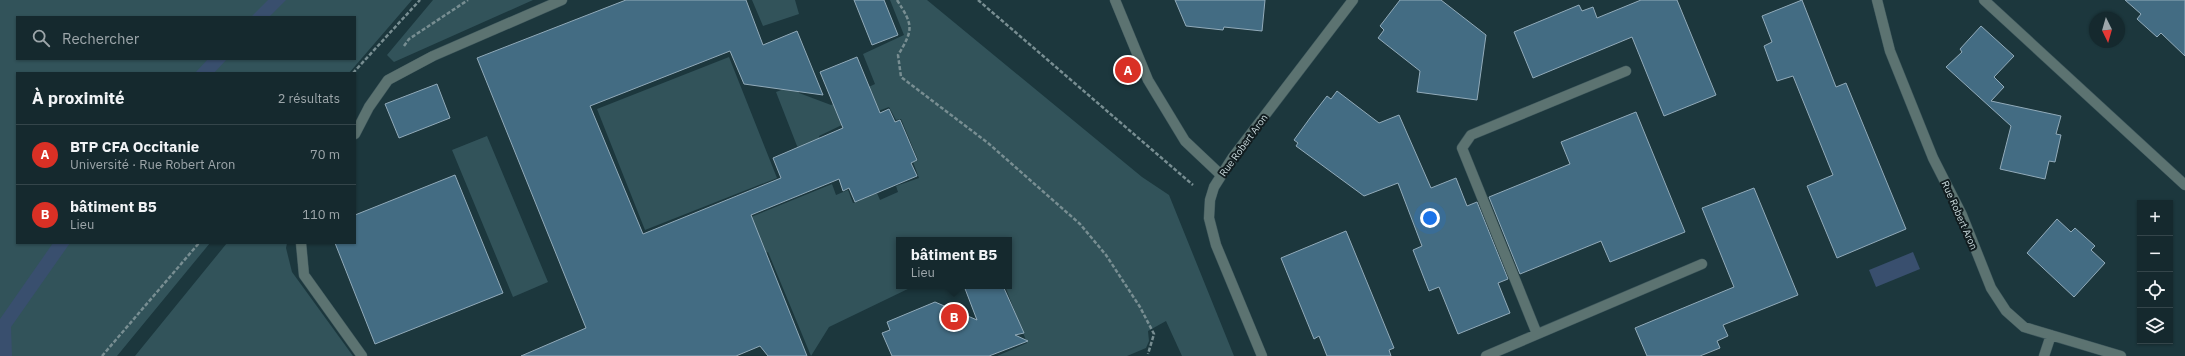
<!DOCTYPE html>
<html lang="fr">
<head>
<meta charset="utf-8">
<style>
  :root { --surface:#15292e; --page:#1e3136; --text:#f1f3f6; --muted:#9da6aa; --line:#34454a; --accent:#d93025 }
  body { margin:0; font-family:"IBM Plex Sans",sans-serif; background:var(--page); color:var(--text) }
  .controls { position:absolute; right:12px; bottom:12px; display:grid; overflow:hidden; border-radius:0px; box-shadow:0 1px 3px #0004 }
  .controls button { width:36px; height:36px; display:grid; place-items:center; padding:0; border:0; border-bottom:1px solid var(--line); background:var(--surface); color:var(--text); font:20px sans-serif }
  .compass { position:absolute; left:2089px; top:12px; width:36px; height:36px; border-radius:50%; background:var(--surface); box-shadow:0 1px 3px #0004; rotate:175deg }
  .you { position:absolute; left:1430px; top:218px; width:14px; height:14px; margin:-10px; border:3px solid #fff; border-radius:50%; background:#1a73e8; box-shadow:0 0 0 6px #1a73e833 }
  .badge { display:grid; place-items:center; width:26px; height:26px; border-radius:50%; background:var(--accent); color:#fff; font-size:13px; font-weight:700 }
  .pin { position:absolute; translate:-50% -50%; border:2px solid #fff; box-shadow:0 1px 4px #0006 }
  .popup { position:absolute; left:896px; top:237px; width:116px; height:52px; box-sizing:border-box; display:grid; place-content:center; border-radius:0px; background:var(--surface); filter:drop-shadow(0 1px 3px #0005); font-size:13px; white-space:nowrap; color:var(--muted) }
  .popup b { font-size:15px; color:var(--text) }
  .popup::after { content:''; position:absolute; left:50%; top:100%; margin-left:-8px; border:8px solid transparent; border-top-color:var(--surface) }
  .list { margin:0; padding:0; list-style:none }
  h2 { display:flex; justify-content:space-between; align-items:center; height:52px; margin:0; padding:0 16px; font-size:17px }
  h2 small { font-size:13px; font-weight:400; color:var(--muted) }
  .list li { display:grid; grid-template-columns:26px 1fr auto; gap:12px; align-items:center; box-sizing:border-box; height:60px; padding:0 16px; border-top:1px solid var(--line) }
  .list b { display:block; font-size:15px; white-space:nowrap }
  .list p { margin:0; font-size:13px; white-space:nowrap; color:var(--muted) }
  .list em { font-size:13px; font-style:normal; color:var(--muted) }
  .icon { flex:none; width:22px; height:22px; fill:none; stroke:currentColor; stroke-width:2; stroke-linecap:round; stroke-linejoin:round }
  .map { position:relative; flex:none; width:2185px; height:356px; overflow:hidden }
  .search { position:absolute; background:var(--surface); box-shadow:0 1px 3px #0004; left:16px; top:16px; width:340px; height:44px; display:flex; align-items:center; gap:10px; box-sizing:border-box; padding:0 14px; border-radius:0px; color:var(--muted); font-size:15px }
  .panel { position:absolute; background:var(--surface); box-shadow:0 1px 3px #0004; left:16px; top:72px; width:340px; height:172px; border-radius:0px }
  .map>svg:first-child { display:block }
  .green { fill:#32535a; fill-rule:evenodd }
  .water { fill:#394f6e }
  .building { fill:#436c83; stroke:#92abba }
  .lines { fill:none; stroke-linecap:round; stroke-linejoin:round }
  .minor-casing { stroke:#3c555a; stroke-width:11 }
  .path { stroke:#788e92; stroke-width:2.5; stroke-dasharray:4 2; stroke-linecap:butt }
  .minor { stroke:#5c7371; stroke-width:10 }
  .labels { text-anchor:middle; stroke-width:4; stroke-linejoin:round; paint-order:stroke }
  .street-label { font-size:10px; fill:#cbdbde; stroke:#111c1f }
</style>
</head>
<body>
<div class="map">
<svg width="2185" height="356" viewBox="0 0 2185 356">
  <rect width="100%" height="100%" fill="#1c373d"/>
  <!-- green -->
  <path class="green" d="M0 0H412L349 73H17V243H210L117 356H0ZM17 17H355V59H17Z
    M433 0H533L394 62 387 55Z
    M752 0H795L799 14 763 26Z
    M890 0H927L1142 177 1169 195 1234 356H1182L1166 321 1148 331 1149 341 1146 348 1127 356H997L1027 343 1005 286H1009V240H899V286H914L829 327 811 356 768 252 664 293 651 258 832 184 836 195 848 190 853 203 877 193 880 200 898 192 896 186 919 178 913 162 918 160 901 119 896 120 889 107 846 123 819 136 823 148 806 169 776 92 797 84 799 93 831 105 875 84 863 54 904 35Z
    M729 57 777 178 645 230 597 109Z
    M487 136 548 282 513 297 452 150Z
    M227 243H287L286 248 292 272 353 356H135Z"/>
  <!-- water -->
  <path class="water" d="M268 0H286L269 17H251Z
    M208 59H227L214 73H195Z
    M53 243H70L11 327 12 356H0V319Z
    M1913 252 1920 269 1876 287 1869 270Z"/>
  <!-- building -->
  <path class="building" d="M626 0H746L763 45 797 31 823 95 744 84 730 51 590 106 643 234 781 178 773 158 843 128 820 72 857 57 880 113 889 109 895 122 900 120 917 160 911 163 917 176 855 202 849 188 843 191 839 179 751 215 807 356H768L760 346 736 356H521L586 328 477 58Z
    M854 0H884L898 35 872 45Z
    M1175 0H1265L1262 31 1224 27 1223 30 1186 26Z
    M1400 0H1441L1486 35 1477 100 1417 92 1420 71 1378 38 1384 30 1380 26Z
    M1641 0H1677L1716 95 1664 116 1632 37 1533 78 1514 32 1579 5 1582 11 1593 7 1597 18Z
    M1802 0 1836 87 1846 83 1906 229 1837 258 1807 186 1833 175 1793 76 1777 81 1764 46 1772 42 1762 16Z
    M2125 0H2185V56L2161 33 2157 37 2137 19 2141 14Z
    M1981 26 2014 56 1994 77 2004 87 1991 101 2061 116 2056 134 2061 135 2055 162 2049 161 2045 179 2000 169 2011 126 1946 67 1962 52 1960 49Z
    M437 84 450 118 399 138 385 104Z
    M1337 91 1379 123 1399 115 1431 188 1456 178 1467 206 1477 202 1508 279 1498 283 1510 313 1458 334 1439 287 1429 291 1413 250 1422 246 1398 183 1364 196 1296 146 1298 143 1294 140 1310 118 1327 96 1331 99Z
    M1636 112 1685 232 1610 262 1601 241 1520 274 1489 197 1570 164 1561 142Z
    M455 175 503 293 375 344 335 243H355V215Z
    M1754 188 1798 295 1723 325 1728 336 1717 341 1720 348 1700 356H1647L1635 328 1734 287 1702 208Z
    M2057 219 2071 232 2075 228 2095 246 2091 250 2105 263 2074 297 2027 253Z
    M1346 231 1394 348 1389 350 1391 356H1327L1319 336 1314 339 1281 258Z
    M964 286H1003L1024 333 1015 335 1028 341 989 356H892L882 333 890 330 887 322 935 302 977 320Z"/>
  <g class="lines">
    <!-- minor casing -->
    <g class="minor-casing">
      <path id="minor" d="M1115 0 1148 80 1185 141 1221 175
        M1877 0 1890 51 1933 158 1962 215 1991 288 2006 311 2024 327 2121 356
        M1984 0 2185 185
        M355 134 369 107 388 80 433 56 562 0
        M301 243 304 275 362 356
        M1537 334 1462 148 1471 135 1626 71
        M1262 356 1216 245 1209 218 1210 200 1214 187 1233 157 1353 0
        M1486 356 1702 264
        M2044 356 2051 335"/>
    </g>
    <!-- path -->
    <path class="path" d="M897 0C913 25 914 29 898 55L901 77 988 143 1080 224 1106 255 1140 307 1154 334 1148 354
      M978 0 1193 185
      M404 46 409 39 468 0
      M353 73 420 0
      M102 356 199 243"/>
    <!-- minor -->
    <use href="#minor" class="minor"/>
  </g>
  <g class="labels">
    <!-- street labels -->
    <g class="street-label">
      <text transform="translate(1243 145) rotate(-54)" y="4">Rue Robert Aron</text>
      <text transform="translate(1960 215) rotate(66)" y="4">Rue Robert Aron</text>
    </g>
  </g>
</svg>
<div class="controls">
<button>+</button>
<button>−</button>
<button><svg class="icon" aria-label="locate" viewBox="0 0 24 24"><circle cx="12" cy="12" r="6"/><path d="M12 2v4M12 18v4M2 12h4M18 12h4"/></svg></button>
<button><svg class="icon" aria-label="layers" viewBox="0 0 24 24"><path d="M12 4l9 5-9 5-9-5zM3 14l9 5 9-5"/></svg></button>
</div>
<svg class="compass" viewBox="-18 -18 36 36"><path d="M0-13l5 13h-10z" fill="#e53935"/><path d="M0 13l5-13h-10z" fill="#9da6aa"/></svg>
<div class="you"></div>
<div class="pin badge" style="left:1128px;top:70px">A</div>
<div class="pin badge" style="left:954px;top:317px">B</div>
<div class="popup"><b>bâtiment B5</b>Lieu</div>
<div class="search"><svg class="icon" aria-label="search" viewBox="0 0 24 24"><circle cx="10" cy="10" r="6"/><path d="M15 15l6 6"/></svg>Rechercher</div>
<section class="panel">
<h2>À proximité<small>2 résultats</small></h2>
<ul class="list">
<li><span class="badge">A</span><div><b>BTP CFA Occitanie</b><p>Université · Rue Robert Aron</p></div><em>70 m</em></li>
<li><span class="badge">B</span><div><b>bâtiment B5</b><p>Lieu</p></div><em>110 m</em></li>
</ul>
</section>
</div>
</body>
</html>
